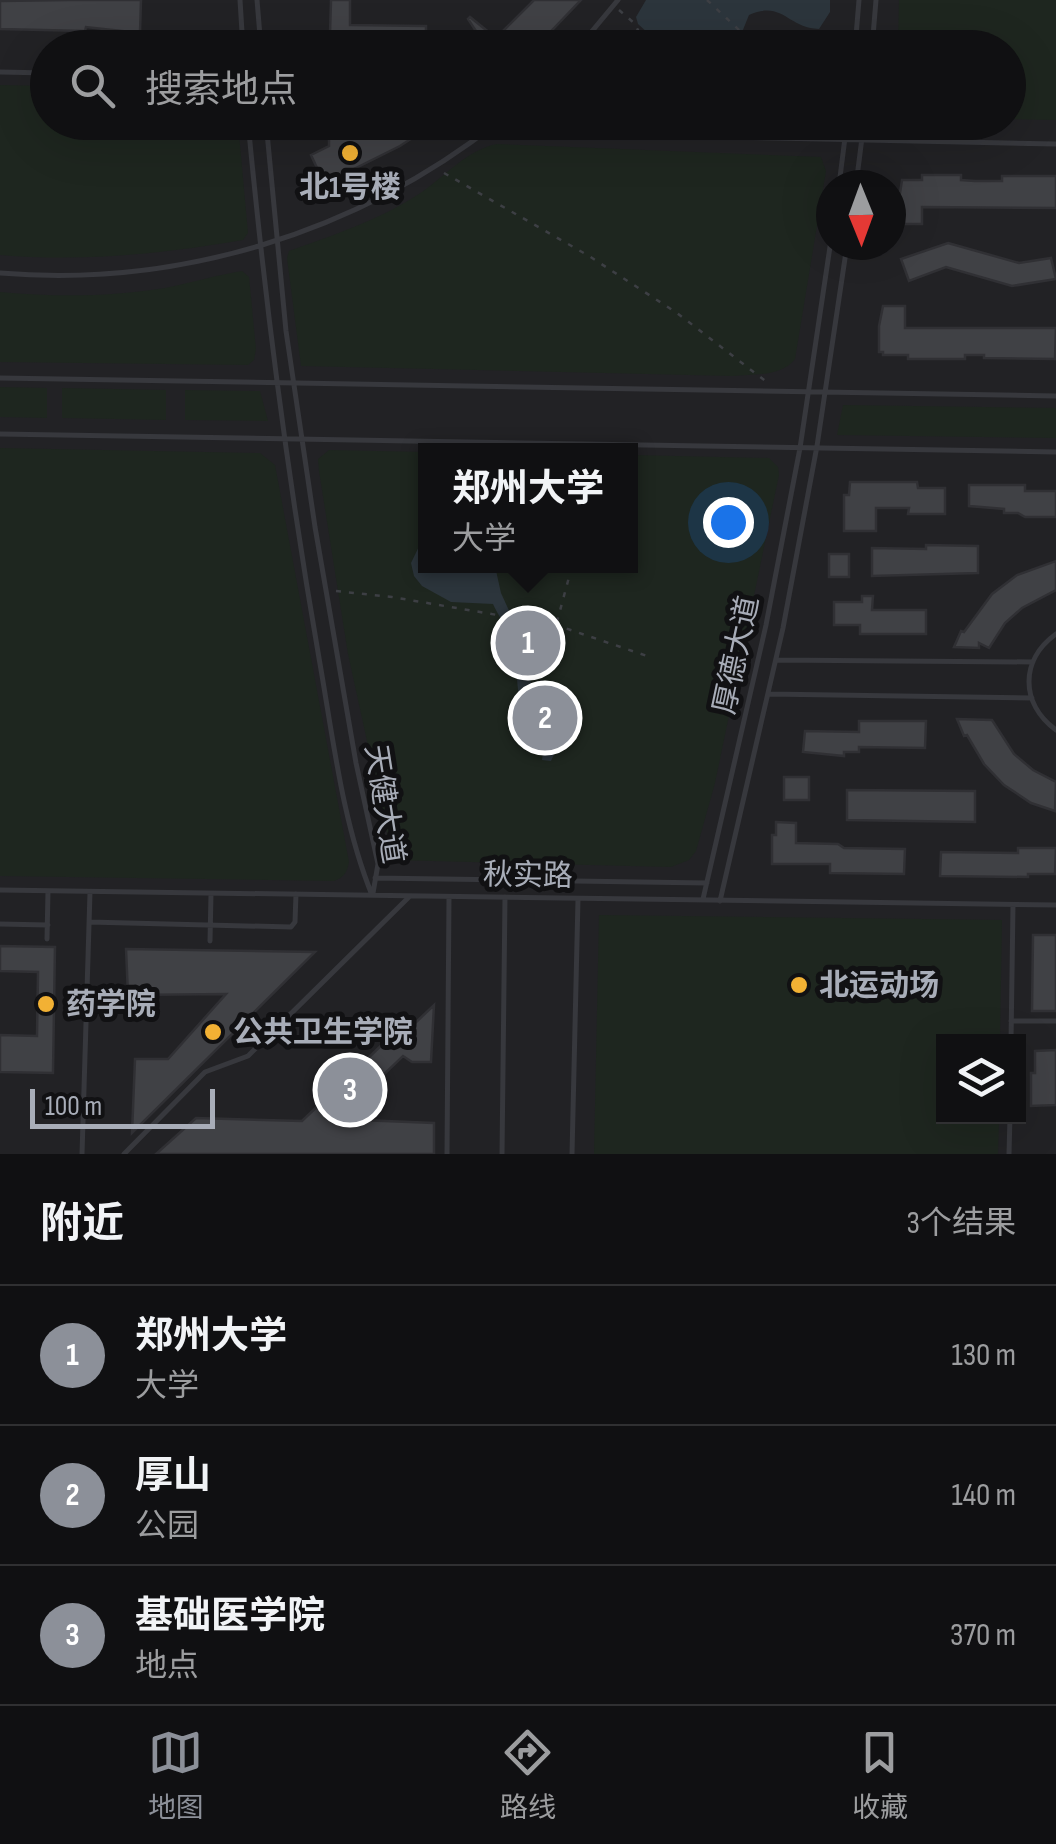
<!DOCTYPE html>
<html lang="zh">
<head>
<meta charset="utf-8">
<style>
  :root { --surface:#101012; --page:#19191b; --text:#f1f3f6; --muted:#9c9d9f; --line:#303032; --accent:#8c9099 }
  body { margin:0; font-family:"Sofia Sans Condensed","Noto Sans SC",sans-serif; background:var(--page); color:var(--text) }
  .controls { position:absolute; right:30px; bottom:30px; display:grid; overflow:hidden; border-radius:0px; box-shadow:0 10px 40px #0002 }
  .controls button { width:90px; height:90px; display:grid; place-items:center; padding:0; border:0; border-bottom:2px solid var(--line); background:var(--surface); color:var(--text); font:50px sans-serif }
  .compass { position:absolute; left:816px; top:170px; width:90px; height:90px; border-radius:50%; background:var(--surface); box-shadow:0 10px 40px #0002; rotate:179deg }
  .scale { position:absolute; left:30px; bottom:25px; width:185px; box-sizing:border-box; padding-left:10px; border:5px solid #a8adb8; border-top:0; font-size:28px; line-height:35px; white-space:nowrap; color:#a8adb8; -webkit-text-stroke:8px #111113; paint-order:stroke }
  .you { position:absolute; left:728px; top:522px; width:35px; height:35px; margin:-25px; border:8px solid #fff; border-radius:50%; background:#1a73e8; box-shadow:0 0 0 15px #1a73e833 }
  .badge { display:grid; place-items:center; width:65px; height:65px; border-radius:50%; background:var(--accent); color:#fff; font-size:32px; font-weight:700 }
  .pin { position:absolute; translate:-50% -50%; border:5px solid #fff; box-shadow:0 2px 10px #0006 }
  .popup { position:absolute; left:418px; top:443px; width:220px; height:130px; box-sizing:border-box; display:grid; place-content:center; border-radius:0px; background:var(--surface); filter:drop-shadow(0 2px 8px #0005); font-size:32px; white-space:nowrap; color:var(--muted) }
  .popup b { font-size:38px; color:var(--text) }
  .popup::after { content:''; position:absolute; left:50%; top:100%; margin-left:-20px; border:20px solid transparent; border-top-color:var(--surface) }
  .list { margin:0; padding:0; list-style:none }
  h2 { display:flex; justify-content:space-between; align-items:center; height:130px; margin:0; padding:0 40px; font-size:42px }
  h2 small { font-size:32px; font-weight:400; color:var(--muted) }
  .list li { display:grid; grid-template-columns:65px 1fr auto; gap:30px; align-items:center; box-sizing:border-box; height:140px; padding:0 40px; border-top:2px solid var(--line) }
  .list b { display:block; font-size:38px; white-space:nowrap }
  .list p { margin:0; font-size:32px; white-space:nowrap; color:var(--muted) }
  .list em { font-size:32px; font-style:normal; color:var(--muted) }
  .icon { flex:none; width:55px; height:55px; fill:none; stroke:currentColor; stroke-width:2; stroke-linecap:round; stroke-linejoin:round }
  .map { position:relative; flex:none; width:1056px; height:1154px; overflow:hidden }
  .search { position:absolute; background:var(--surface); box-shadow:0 10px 40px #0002; left:30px; right:30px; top:30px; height:110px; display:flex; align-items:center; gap:25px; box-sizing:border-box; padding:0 35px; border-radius:55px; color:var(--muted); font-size:38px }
  .sheet { height:550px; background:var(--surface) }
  nav { display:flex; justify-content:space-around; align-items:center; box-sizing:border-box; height:140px; border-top:2px solid var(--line); background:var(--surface); font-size:28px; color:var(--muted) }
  nav a { display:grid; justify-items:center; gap:5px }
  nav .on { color:var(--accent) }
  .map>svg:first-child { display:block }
  .built { fill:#222225; fill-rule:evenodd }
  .green { fill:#1e261f }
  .water { fill:#2c353c }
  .building { fill:#404145; stroke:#303034; stroke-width:2.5 }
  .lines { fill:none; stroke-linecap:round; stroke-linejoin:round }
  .path { stroke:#3d3f44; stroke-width:2.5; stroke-dasharray:5 8; stroke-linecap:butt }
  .lane { stroke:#37383d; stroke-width:5 }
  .poi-dot { fill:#f2b134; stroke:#111113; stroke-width:4 }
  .labels { text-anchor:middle; stroke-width:10; stroke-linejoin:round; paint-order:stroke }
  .poi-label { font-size:30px; font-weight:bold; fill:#a8adb8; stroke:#111113; text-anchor:start }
  .street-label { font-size:30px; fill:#a8adb8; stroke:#111113 }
</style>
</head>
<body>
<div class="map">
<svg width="1056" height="1154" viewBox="0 0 1056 1154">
  <rect width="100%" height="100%" fill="#161618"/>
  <!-- built -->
  <path class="built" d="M0 0H1056V1154H0ZM48 48H1008V122H48ZM831 185H891V245H831ZM426 450H630V566H426ZM944 1042H1018V1116H944Z"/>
  <!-- green -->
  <path class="green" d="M899 0H1056V120L1009 119 1008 48 898 47Z
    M0 85 47 86 48 122 238 123 248 233 243 240C161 254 83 262 0 255Z
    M497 144 821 157 826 171 795 359C781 377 753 374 732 376L301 366 287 258 289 251C334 235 379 220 419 194 445 177 466 150 497 144Z
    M242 271 249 277 256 349 254 360 248 365 0 362V292C56 297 110 297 165 288 191 283 216 275 242 271Z
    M0 387 47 388V418L0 417Z
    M62 388 166 390V420L62 418Z
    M185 390 260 391 268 421 185 420Z
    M843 405 1056 408V438L837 435Z
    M0 448 260 453 275 465 349 862C347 873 344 877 334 881L0 876Z
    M329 450 425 452 426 566H630L631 455 769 458 778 467 779 475 715 783 696 851 689 860 671 867 393 860 348 654 319 471 318 459Z
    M599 915 1002 920 1000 1041 944 1042V1116L999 1117 998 1154H594Z"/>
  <!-- water -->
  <path class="water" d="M646 0H830V12L819 29C787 28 783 0 749 15L736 47 684 48 682 35 676 31 649 34 638 24 636 17Z
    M425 534 426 566H495L501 593 517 628 531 683 549 704 568 718C568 732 557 747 551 761L542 760 545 734C511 712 520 682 514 647 512 633 499 618 493 604L451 602 422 586 414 576 411 563Z"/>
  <!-- building -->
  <path class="building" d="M70 0H141L140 33 86 27 85 31 0 29V1Z
    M331 0H350V25L426 26V48H311L330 33Z
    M534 0H581L535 48H487L468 19 470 17 496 38Z
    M329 122H349L348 136 376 122H437L400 146 348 172V195H328V179L323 181 311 155 329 146Z
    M922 175H961V180L975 181H1002V176H1056V208L922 207V224H893V206H898L902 180H922Z
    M948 243 1019 263 1051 258 1056 279 1012 286 946 267 909 281 901 259Z
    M883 306H905V328H1056L1055 359 984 358V355H965V359H908V355H883V352H879V326Z
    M850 482H917L918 488H945V514H908L909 508H876V531H844V495H849Z
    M969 485H1025V491H1056V517H1025L1018 513H1004V509L969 506Z
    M926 545 978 546V573L872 576V548L926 549Z
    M829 554H849V577H829Z
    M1056 561V590L1022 608 1005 623 989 648 979 643V648L954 647 961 631 964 632 992 594 1017 575Z
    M862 596H873L872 610H926V634H860V625H834V602H862Z
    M957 719 992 720 1014 754 1033 770 1056 782 1055 811 1031 803 1004 785 984 764 967 735 964 736Z
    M859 721H926L925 748 859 747V752H844V756L803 752 805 731 859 732Z
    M784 777H809V800H784Z
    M847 790 975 791V822L847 820Z
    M776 822 796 823V843L838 844 844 848 905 849 904 874 830 873V864H772V835H776Z
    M1018 848H1056L1055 874H1028V877L940 876 941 852 1018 853Z
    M1033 935H1056V1011H1032Z
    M0 946 55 947 53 1073 0 1072V1035L37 1036 38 972 0 971Z
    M126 949 315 952 132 1133 135 1059H168L226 994 128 995Z
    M434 1005 431 1062H412L403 1056 337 1119 434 1123V1154H156L196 1118 302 1121 408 1020 412 1026Z
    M1056 1050V1105L1031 1106V1073H1035V1051Z"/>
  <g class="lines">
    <!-- path -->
    <path class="path" d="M707 0 753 43 750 48
      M619 10 634 23 648 48
      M690 122V123
      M444 173 589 256 677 313 768 383
      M336 591 392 597 556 625 647 656
      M540 685 572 566"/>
    <!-- lane -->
    <path class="lane" d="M240 0 243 48
      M257 0 261 48
      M578 48 618 0
      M855 48 859 0
      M872 48 876 0
      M0 72 48 73
      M248 122C265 302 288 480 319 658 333 737 342 821 372 895
      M266 122 286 331 315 527 356 763 378 864 373 893
      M486 132 1056 144
      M839 185 847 122
      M856 185 864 122
      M0 273C178 288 357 233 498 122
      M0 378 1056 396
      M0 434 1056 452
      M1056 634C1020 660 1020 703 1056 730
      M776 660 1033 662
      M768 694 1032 698
      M375 878 707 883
      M0 890 1056 905
      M703 899 766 625 800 448 831 240
      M720 901 783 628 817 446 847 245
      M89 922 291 927 295 922 296 894
      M0 924 48 925
      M47 939 48 891
      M210 941 211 894
      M1011 1021H1056
      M1011 1042 1013 905
      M82 1154 90 892
      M124 1154 205 1072 248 1056 409 897
      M447 1154 449 897
      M502 1154 505 897
      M572 1154 578 899
      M1009 1154 1010 1116"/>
  </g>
  <!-- markers -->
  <g class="poi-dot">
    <circle cx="350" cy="153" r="10"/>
    <circle cx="799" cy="985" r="10"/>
    <circle cx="46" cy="1004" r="10"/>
    <circle cx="213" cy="1032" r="10"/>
  </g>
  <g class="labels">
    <!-- poi labels -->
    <g class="poi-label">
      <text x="350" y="197" text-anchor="middle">北1号楼</text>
      <text x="819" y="995">北运动场</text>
      <text x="66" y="1014">药学院</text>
      <text x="233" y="1042">公共卫生学院</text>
    </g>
    <!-- street labels -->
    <g class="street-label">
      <text transform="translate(736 655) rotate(-78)" y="10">厚德大道</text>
      <text transform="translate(385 804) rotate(81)" y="10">天健大道</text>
      <text transform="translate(528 875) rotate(1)" y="10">秋实路</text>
    </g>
  </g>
</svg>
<div class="controls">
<button><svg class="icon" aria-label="layers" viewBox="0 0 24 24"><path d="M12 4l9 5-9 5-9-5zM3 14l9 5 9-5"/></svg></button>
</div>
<svg class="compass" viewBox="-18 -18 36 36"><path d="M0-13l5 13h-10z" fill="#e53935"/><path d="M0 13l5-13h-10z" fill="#9c9d9f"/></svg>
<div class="scale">100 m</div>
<div class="you"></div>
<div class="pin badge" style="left:528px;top:643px">1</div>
<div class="popup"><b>郑州大学</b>大学</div>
<div class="pin badge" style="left:545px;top:718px">2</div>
<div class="pin badge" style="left:350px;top:1090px">3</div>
<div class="search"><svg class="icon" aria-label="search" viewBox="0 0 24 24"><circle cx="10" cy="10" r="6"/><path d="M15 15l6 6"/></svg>搜索地点</div>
</div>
<section class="sheet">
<h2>附近<small>3个结果</small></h2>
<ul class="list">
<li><span class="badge">1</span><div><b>郑州大学</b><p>大学</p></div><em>130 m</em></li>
<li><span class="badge">2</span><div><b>厚山</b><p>公园</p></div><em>140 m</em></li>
<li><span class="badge">3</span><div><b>基础医学院</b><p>地点</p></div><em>370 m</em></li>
</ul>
</section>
<nav>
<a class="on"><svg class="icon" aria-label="map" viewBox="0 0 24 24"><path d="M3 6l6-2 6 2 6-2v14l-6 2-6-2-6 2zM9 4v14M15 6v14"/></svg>地图</a>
<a><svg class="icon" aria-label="directions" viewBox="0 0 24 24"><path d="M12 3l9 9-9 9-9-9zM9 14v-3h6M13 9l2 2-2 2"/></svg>路线</a>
<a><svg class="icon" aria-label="saved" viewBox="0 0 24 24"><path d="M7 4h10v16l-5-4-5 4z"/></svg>收藏</a>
</nav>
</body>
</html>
